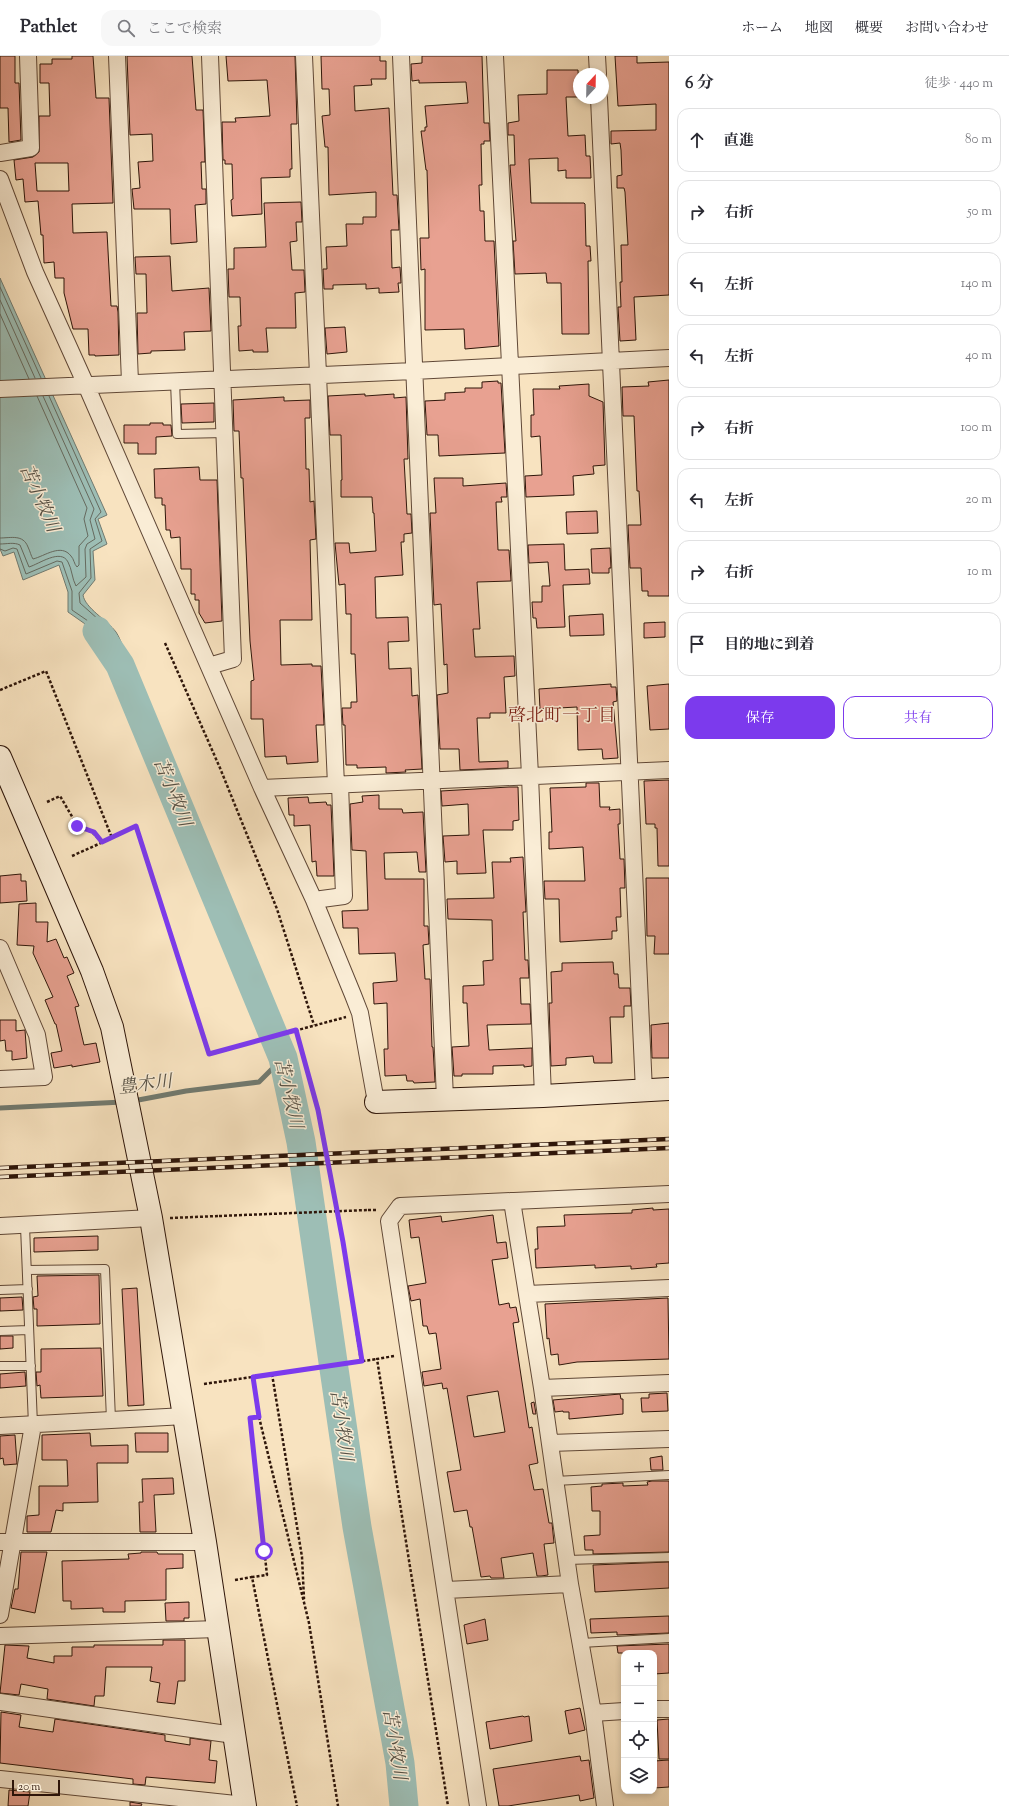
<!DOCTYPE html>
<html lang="ja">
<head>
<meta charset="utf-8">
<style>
  :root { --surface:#fff; --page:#f7f7f7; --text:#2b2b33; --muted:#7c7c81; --line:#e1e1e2; --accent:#7c3aed }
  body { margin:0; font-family:"Sorts Mill Goudy","Noto Serif JP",serif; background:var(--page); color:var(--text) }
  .controls { position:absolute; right:12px; bottom:12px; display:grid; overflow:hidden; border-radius:8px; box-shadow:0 2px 6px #0003 }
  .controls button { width:36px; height:36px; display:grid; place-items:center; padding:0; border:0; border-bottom:1px solid var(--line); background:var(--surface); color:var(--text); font:20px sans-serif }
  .compass { position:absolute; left:573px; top:12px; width:36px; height:36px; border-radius:50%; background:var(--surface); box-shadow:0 2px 6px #0003; rotate:22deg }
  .scale { position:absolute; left:12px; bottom:10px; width:48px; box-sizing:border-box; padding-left:4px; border:2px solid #2e1509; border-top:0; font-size:11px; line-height:14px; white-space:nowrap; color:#2e1509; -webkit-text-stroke:3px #faedd6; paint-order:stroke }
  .stop { position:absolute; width:12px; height:12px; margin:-9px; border:3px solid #7c3aed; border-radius:50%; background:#fff }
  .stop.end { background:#7c3aed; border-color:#fff; box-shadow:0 1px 4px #0008 }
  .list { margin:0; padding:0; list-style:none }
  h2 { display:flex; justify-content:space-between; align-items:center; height:52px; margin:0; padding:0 16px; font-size:17px }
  h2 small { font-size:13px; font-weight:400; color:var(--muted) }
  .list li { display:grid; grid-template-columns:26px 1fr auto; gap:12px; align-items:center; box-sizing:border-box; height:64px; margin:0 8px 8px; padding:0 8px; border:1px solid var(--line); border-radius:12px }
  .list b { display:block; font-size:15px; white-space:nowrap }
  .list em { font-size:13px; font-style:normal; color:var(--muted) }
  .actions { display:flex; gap:8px; padding:12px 16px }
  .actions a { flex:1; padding:9px 0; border:1px solid var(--accent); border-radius:12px; text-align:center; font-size:14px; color:var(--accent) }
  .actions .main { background:var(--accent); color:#fff }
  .icon { flex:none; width:22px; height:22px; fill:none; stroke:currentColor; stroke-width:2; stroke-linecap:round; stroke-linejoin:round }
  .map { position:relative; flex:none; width:669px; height:1750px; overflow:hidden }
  header { display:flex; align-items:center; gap:24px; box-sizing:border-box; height:56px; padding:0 20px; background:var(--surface); border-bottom:1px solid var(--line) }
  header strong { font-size:19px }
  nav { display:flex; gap:22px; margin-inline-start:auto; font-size:14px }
  .search { width:280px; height:36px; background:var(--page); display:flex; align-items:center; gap:10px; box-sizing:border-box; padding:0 14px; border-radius:12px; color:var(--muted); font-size:15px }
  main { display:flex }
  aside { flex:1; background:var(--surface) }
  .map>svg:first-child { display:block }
  .water { fill:#9dbeb5; stroke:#717a70 }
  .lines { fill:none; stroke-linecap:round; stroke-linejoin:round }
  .shore { stroke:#666a5f; stroke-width:1 }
  .stream { stroke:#717a70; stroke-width:5 }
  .river { stroke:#9dbeb5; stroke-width:29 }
  .building { fill:#e8a191; stroke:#2e1509; fill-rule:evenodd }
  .lane-casing { stroke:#604837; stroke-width:10 }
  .street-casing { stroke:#604837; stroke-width:18 }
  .secondary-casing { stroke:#2e1509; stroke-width:24 }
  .path { stroke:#2e1509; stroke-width:2.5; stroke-dasharray:3 2; stroke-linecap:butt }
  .lane { stroke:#faedd6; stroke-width:8 }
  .street { stroke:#faedd6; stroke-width:16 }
  .secondary { stroke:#faedd6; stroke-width:22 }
  .rail-casing { stroke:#2e1509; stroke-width:4.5 }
  .rail { stroke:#faedd6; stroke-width:3; stroke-dasharray:9; stroke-linecap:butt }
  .path-bridge { stroke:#2e1509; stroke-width:2.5; stroke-dasharray:3 2; stroke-linecap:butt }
  .route { stroke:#7c3aed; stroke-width:5 }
  .labels { text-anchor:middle; stroke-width:3; stroke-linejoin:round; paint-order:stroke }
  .water-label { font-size:18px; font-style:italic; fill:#555045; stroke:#faedd6 }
  .neighbourhood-label { font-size:18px; fill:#7a1f14; stroke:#faedd6 }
</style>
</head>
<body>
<header>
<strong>Pathlet</strong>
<div class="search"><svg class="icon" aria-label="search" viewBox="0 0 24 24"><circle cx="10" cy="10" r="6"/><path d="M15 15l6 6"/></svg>ここで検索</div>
<nav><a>ホーム</a><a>地図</a><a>概要</a><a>お問い合わせ</a></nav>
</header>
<main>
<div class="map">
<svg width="669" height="1750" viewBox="0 0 669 1750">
  <rect width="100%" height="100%" fill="#f8e3c0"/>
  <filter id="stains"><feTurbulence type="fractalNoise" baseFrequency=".005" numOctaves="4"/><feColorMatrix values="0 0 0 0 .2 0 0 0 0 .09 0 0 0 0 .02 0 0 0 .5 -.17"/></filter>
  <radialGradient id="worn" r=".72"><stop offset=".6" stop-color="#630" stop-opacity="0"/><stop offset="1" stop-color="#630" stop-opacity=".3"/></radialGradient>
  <!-- water -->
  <path class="water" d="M0 222 107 459 98 463 107 488 93 495 95 524 83 539C85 552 107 564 116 576 122 585 125 599 129 609L116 608 88 570 68 556V536L59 509 23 524 14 496 3 500 0 493Z"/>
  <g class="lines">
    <!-- shore -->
    <path class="shore" d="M0 231 41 322
      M0 244 35 322
      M0 258 29 323
      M0 482C11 482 23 478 28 491 30 495 31 500 33 503 45 500 61 487 71 500 74 503 74 508 77 511L79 509V490L88 480 84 463 87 452 37 340
      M0 488C7 488 14 486 20 489L29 511C39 508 61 492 68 506 72 513 72 523 76 530L86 521 85 493 87 488 95 483 90 464 94 453 43 340
      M0 493 5 495 13 492 17 493 26 518 57 505 62 506 72 535V554L91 567 118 603H121L113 580 99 564 80 547 79 537 91 522 90 493 102 485 95 463 101 456 49 340"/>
    <!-- stream -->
    <path class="stream" d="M133 1045 186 1035 259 1026 283 1002
      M0 1052 123 1046"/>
    <!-- river -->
    <path class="river" d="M97 575 120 609 283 1002 301 1086 357 1471 400 1707 404 1750"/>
  </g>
  <!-- building -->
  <path class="building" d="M0 0H15V27H19L21 84 9 86 8 52H0Z
    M72 0H93L96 42H109L113 147 72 148 73 177 107 176 111 250H117L118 256 119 299 95 300V299H89L88 273H73L64 237V222H55L54 206 44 207 43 179H41L38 145 25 146 23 123 16 124 14 104 33 101 39 96V60H50L49 27H40V8H52V3H72ZM35 107H68L69 135H37Z
    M127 0H192L196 54H203L205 106H201L202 133H206V148L195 149 197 186 171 188 170 153H134L132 133 140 132 138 106 153 105 152 78 130 79Z
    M226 0H295L297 68H291L292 113H290V121L261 122 262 158 232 160 231 144 233 143 232 108H225V104H223L222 66H236L235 62 270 60 267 24 228 25Z
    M321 0H380V5H386V23H371L372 29 354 30 355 55 389 52 393 139H397L399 174H391L392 212 400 211 401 227H398L399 236 379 237V232L366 233V228L333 229V233H324L323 213H327L326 191 347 190 346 168H363V161H376V136L329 139 328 91H325L322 60 330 59 329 33H322Z
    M422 0H482L484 67H489L490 85H484V88H481L482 129H479L480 155H484L485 185H494L499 290 465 293 464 273 425 274V213L421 214 420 182H429L427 114H426L421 75H425V71H427L425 50 468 47 466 26 419 27V24L412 25 411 8 422 7Z
    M615 0H637V7L669 6V239L634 241 636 284 620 285 618 251H621L620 226H622L621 189H628L625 136 624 132H617V120L622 119 621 94 620 87 611 88V75L656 74V48L618 50Z
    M547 14H578L579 41H566L568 80 585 79 586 100H590L591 122H566V114L558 115V102L529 103 531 147H584L585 148 586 190H590L591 205H588L589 278H562L561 227H547L546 217 515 218 513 185H516L510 109H515L514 79H508V67L519 65 518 39 547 38Z
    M301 146 302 166H296L297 185 290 186 292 214H304L305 236 295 237 296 272H266L268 296H253V294L239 295 238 270H241L240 241H229L228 213H234V192L266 191 264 147Z
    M170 200 172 235 209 232 211 275 184 276 185 294 151 295V297L138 298 137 257H147L146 218H136L135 201Z
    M345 271 347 296 327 298 325 272Z
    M669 324V540H648V535H642L641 512H630L628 469H641L639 435H637L634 360H623L622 331 649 330 648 326Z
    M498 325V327H501L505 397 439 400 438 379H427L425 345 445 344V337L465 336V332H482V326Z
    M589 328V340L603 346 605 409 593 410 594 418 573 420 574 439 526 441 525 420 542 419 540 380 531 381V359H534L533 333H560L559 330Z
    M365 338V340L394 338V342L406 341 408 403H404L407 458H411L412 477 404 478V486H401L403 519 375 521 376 562 408 561 409 585 388 586 389 613 411 612 412 640 418 639 422 713 405 714 406 716 386 717V711L357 712V709H346L345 669H343L342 652H351V646H357L355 598H351V558H346L345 528 339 529 335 487H349L350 497 376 495 374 457H373L372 441H341V424H342L341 379H330L328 340Z
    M284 341V345L310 344V362H305L306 413H309L310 446 314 445 316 483 310 484 312 564H280L281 609 312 608V610H321L324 669H316L318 706 287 708 286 700 265 701 263 663H251V625L254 624 250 585 243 422H241L239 375H234L233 344Z
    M214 347V366L182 367 181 348Z
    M150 367H163V369H171L172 380 156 381V398H138V387H124V369H150Z
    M199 411 200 424H217L222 565 205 567 199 557V544H195V538H191V513H181L180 481 171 482 170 474H166L165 449H162V442H155L154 413Z
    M434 422H463V430L506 427 507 441H501L502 446H496L498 494H509L511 525 477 526 480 573H473L475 601 514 600 515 620 504 621 506 657H490V662H477L479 706 508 705V712L460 714 459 693H440L437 639 448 637 447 608 444 609 441 548 434 549 430 457H436Z
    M597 455 598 477 567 478 566 456Z
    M564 488 565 514 589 513 590 528 563 529 565 571 537 572 536 562H533L532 546H542V530H550L548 506 529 507 528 489Z
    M610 492 611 512H609V517H592L591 493Z
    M603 558 604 579 570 580 569 560Z
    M665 566V581L644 582V567Z
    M611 628V631H616L617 645 613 646 618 702 603 703 602 693 578 694 577 651 540 653 539 633Z
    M669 628V673L650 674 647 630Z
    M669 724V810H658L657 772H655V768H646L644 725Z
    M586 727H599L600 751H610L609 754 620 753V768H618L620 803H624L625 832H620L621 861H616L617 875H612V883L560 886 559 843H545L544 825H585L583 791 549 793V776H552L550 732 586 731Z
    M509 731H518L519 764 513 765V774H483L486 817 457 818V805L445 806 443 780 469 779 468 748 442 750 441 735Z
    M379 739V753H402L403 757 423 756 426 816H419L417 796 384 797 385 823H424V870H428L429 888 423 889 425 923H430L432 991H433L435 1026 414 1027 413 1025H407L406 1019 385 1020 384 993H388L387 947 374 948 373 927 397 925 395 897 359 898 358 872H343L342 855 368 854 366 795 352 794 350 748 363 746 362 740Z
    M308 741 309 747 326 746 327 749H331L334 820H317L316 805 312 806 310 769 294 770V759H289L288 742Z
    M523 801 526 856H523L525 904H528L529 922H520L521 948H530L531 968 487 969 489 994 532 992V1010L524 1011V1009L493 1010V1018H462V1020H454L452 991 469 990 467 947H463V930L484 929 483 905 493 904 492 864 448 863 447 843 494 842 492 806H511L510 802Z
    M21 818V825H26L27 845 0 847V820Z
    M646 822H669V898H654L655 880H647Z
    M36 847V866H48L47 886 56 883 64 902 67 901 74 917 67 920 79 950 75 951 84 989 96 987 100 1006 72 1011V1009L54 1012 51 997 62 995 56 968H55L45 944 53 941 33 897 34 890 17 889 19 848Z
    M613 906 614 918H618L619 932H630L631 950H624V961H610L612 1007H594L593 1000 566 1002V1009L551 1010 549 947H552L551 916 562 915V907Z
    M0 964H16V975L25 974 27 1002 12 1004V995H6L5 984 0 985Z
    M669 967V1002H652L651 969Z
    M653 1152V1154L669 1153V1207L656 1208 657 1211 631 1213V1210L595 1212V1209L536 1212 535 1193H538L537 1171 565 1170 564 1159 632 1157V1154Z
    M493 1159 497 1187 506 1186 508 1202 492 1204 499 1249 509 1247 510 1252 516 1251 519 1266 513 1267 529 1372 532 1371 538 1407 529 1409 534 1434 543 1433 549 1467H552L554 1487 544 1488 548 1519 541 1520H537L533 1497 501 1502 504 1522H491L490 1520 481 1521 472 1471H470L467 1454 454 1456 447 1416 461 1414 447 1332 443 1333 442 1327 424 1330 422 1316 441 1313 436 1277 429 1278 427 1270H423L420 1243 411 1245 408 1230 426 1227 419 1181 411 1182 409 1164 441 1160 442 1166ZM498 1335 505 1376 474 1381 467 1340Z
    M98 1180V1194L34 1196V1182Z
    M99 1219 100 1268 37 1270V1253H34L33 1241 38 1240 37 1220Z
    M137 1232 144 1349 128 1350 122 1233Z
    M22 1241 23 1254 0 1255V1242Z
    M668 1242 669 1303 577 1306 559 1309 558 1298 551 1299 549 1282 547 1283 545 1248Z
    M0 1280H13V1292L0 1293Z
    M101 1292 103 1340 41 1342 40 1329 37 1330 36 1316H41V1293Z
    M25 1316 26 1330 0 1332V1318Z
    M667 1337 668 1355 642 1356 641 1342H649V1338Z
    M620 1338 621 1343H623V1358L569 1363V1356H563V1355L555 1356 553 1344Z
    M534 1346 536 1358H533L531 1347Z
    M90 1377 91 1390 128 1389V1407H97L98 1446 63 1447V1455L56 1454 51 1476H27V1460L39 1459V1430H68L67 1404H42V1379Z
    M135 1377H168V1396H136Z
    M15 1379 17 1408 4 1409 3 1402 0 1403V1380Z
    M662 1400 663 1414H651L650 1402Z
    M173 1422 174 1438 154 1439 156 1476H140L139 1446H143L142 1423Z
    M652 1425H669V1496L593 1498V1494H585L584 1480 600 1479V1455H592L591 1431 602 1430V1428L623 1427V1430L648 1429 647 1426Z
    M21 1496H47L35 1557 11 1552 15 1533H18Z
    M141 1496H157L158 1498H183V1512L166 1513V1544L125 1545V1556H103V1552L71 1553V1545H63L62 1505 129 1503 128 1498 141 1497Z
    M669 1506V1532L595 1536 593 1509Z
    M189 1546V1562H184V1565H166L165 1547Z
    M669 1560V1577L617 1579V1576L591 1577 590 1563Z
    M485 1563 488 1584 467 1588 464 1569Z
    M163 1584H185V1625H178L175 1648 157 1646 160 1627 150 1625 152 1611H106L104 1640H95L94 1650 47 1643 48 1633 21 1628 19 1639 0 1637 5 1589 29 1590 27 1602 54 1607V1600H72V1591H94V1589H163Z
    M669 1588V1617L654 1618V1597H618L617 1590Z
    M580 1652 585 1674 569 1678 565 1655Z
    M1 1656 21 1659 19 1671 53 1676 55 1663 165 1679V1685L190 1689V1682L211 1685 209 1704 217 1705 215 1727 146 1721 145 1729 133 1728V1723L0 1707Z
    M523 1660 524 1661 529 1660 532 1685 490 1693 486 1666Z
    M669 1663V1703H659L657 1664Z
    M580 1700 581 1705 589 1704 594 1742 580 1745 579 1739 508 1750H499L493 1713Z
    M669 1704V1731L654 1732V1705Z
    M9 1734 30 1736 28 1750H8Z
    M130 1746 142 1748 141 1750H130Z"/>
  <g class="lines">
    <!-- lane casing -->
    <g class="lane-casing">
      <path id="lane" d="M175 325 177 378 225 377
        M25 1170 33 1369
        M27 1214 105 1213 111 1364
        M0 1234 28 1233
        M0 1275 29 1274
        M0 1310H31
        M555 1425 669 1419
        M567 1504 669 1501
        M581 1587 669 1582"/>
    </g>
    <!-- street casing -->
    <g class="street-casing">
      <path id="street" d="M117 0 130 326
        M304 0 336 729
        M401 0 445 1043
        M495 0 530 720 543 1040
        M597 0 598 18
        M599 42 644 1035
        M0 97 31 92 28 0
        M0 123 35 216 86 329 262 732 314 844 353 939 360 957 376 1046
        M0 333 414 315 669 302
        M209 610 233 603 210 0
        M262 732 669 714
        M314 844 344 840 340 728
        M0 892 37 979 44 1021 0 1023
        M512 1145 542 1332 570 1528 593 1657 605 1750
        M0 1170 151 1162
        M527 1238 669 1232
        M542 1332 669 1327
        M0 1370 185 1360
        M550 1387 669 1383
        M0 1486H205
        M446 1534 570 1528
        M0 1559 33 1369
        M0 1580 218 1573
        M0 1646 234 1679
        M654 1653H669
        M593 1657 624 1655
        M0 1723 245 1749
        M478 1750 389 1165 400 1150 669 1138"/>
    </g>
    <!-- secondary casing -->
    <g class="secondary-casing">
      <path id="secondary" d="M0 701 92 915 112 971 151 1162 205 1486 245 1750
        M376 1046 543 1040 669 1033"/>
    </g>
    <!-- path -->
    <path class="path" d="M165 587 220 712 277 853 314 969
      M0 634 46 615 112 782 136 770 209 998 346 961
      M47 746 60 740 77 769 93 777 102 786
      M72 800 112 782
      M296 974 318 1054 343 1186 361 1305
      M368 1154H376V1155
      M170 1162 219 1160
      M394 1300 377 1303 448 1750
      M272 1318 302 1501 304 1543
      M253 1321 259 1361 250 1362 267 1519 252 1521 297 1750
      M204 1328 377 1303
      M259 1361 309 1567 338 1750
      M235 1524 252 1521"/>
    <!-- lane -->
    <use href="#lane" class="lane"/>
    <!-- street -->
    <use href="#street" class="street"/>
    <!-- secondary -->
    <use href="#secondary" class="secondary"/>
    <!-- rail casing -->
    <g class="rail-casing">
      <path id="rail" d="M0 1112 669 1083
        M0 1121 669 1092"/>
    </g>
    <!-- rail -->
    <use href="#rail" class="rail"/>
    <!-- path-bridge -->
    <path class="path-bridge" d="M219 1160 368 1154"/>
  </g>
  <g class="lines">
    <!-- route -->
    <path class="route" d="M77 770 94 776 102 786 136 770 209 998 296 974 318 1054 343 1186 362 1305 253 1321 259 1361 250 1362 264 1495"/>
  </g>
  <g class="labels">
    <!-- water labels -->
    <g class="water-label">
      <text transform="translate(40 442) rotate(66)" y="6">苫小牧川</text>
      <text transform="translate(173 736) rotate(68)" y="6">苫小牧川</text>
      <text transform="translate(145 1028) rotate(-7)" y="6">豊木川</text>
      <text transform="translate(289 1037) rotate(77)" y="6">苫小牧川</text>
      <text transform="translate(342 1369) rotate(82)" y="6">苫小牧川</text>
      <text transform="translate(395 1688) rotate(81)" y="6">苫小牧川</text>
    </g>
    <!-- neighbourhood labels -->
    <g class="neighbourhood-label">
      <text x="562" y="665">啓北町一丁目</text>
    </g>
  </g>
  <rect width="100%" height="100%" filter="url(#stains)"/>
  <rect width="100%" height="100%" fill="url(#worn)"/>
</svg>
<div class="controls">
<button>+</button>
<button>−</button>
<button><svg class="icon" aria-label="locate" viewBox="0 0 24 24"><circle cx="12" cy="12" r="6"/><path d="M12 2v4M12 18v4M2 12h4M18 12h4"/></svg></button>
<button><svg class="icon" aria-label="layers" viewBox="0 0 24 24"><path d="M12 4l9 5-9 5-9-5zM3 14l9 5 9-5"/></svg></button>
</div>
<svg class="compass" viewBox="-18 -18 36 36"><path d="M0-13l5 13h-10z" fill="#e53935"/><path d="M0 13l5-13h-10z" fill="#7c7c81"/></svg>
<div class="scale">20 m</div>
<div class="stop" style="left:264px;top:1495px"></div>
<div class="stop end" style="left:77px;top:770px"></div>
</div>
<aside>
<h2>6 分<small>徒歩 · 440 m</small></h2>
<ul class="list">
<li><svg class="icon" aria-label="ahead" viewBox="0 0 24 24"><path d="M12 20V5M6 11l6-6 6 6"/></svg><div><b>直進</b></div><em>80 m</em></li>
<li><svg class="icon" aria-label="right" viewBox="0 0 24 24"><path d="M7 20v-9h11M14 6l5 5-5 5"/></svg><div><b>右折</b></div><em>50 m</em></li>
<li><svg class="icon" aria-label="left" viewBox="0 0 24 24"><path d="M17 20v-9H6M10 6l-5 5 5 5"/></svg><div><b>左折</b></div><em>140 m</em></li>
<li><svg class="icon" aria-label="left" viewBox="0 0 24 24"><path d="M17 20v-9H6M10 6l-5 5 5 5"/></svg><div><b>左折</b></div><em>40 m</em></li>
<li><svg class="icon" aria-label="right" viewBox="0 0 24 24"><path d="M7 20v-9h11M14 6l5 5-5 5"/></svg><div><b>右折</b></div><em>100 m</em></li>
<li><svg class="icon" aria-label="left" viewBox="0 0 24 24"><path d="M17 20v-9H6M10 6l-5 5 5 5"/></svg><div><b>左折</b></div><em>20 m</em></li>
<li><svg class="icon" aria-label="right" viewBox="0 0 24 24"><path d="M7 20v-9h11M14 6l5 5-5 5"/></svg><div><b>右折</b></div><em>10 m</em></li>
<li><svg class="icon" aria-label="arrive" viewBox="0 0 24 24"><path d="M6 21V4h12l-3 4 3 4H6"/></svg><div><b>目的地に到着</b></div></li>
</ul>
<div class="actions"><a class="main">保存</a><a>共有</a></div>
</aside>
</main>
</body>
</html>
